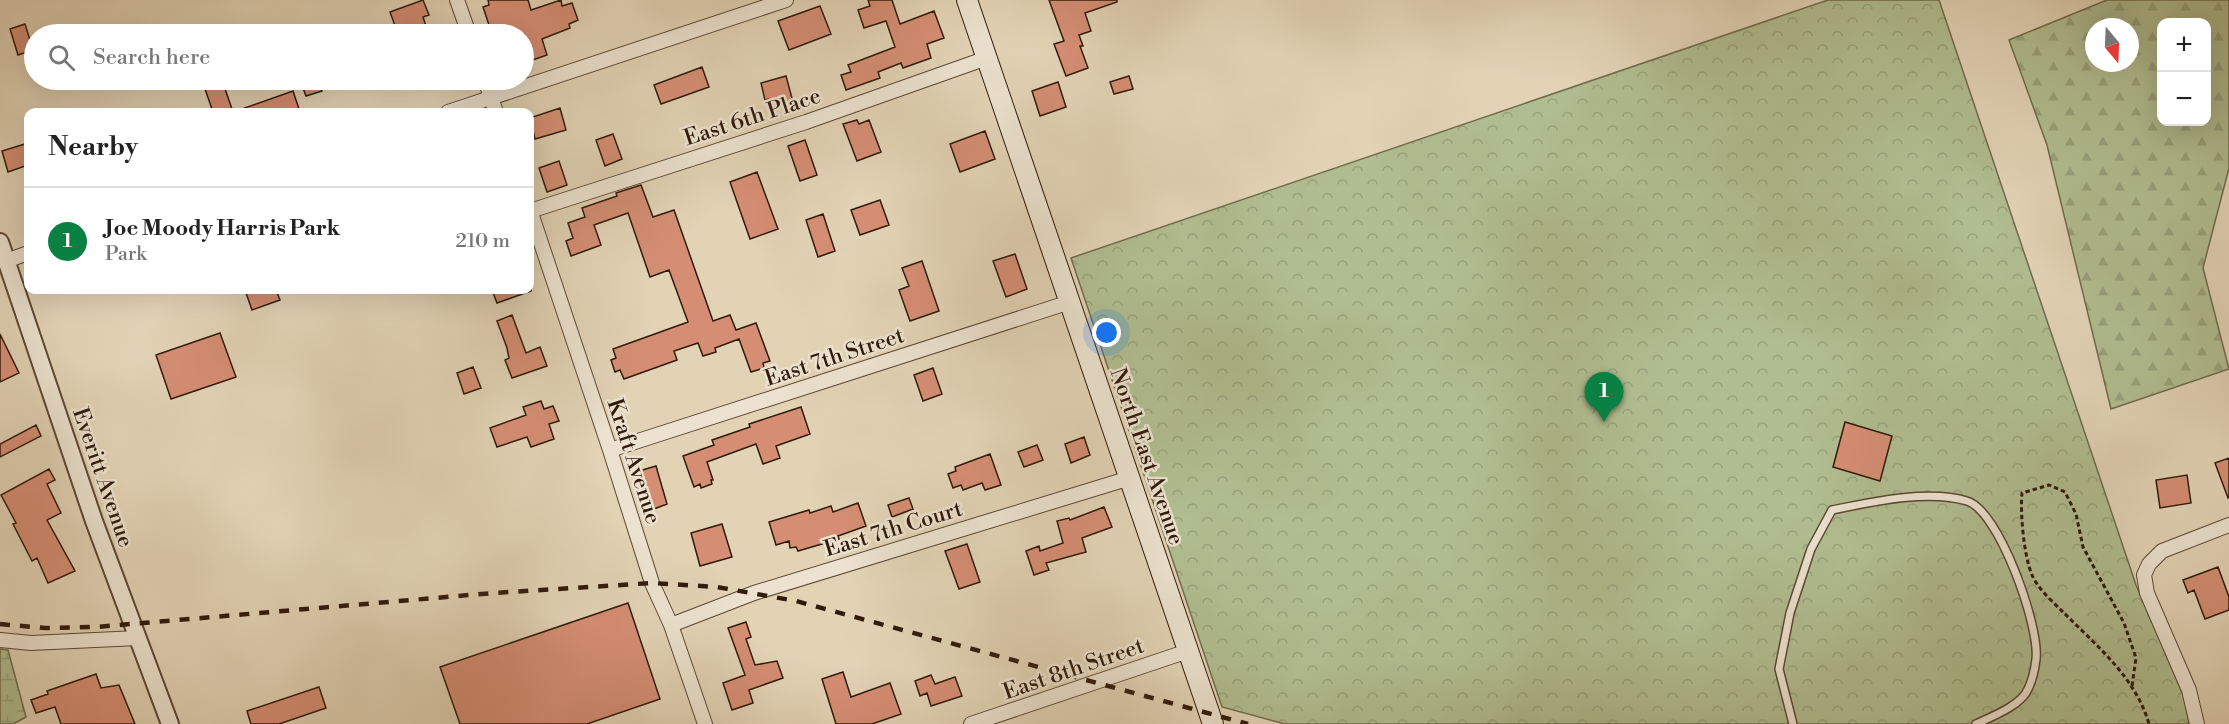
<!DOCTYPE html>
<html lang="en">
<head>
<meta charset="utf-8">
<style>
  :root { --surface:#fff; --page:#f6f6f6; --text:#222; --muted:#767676; --line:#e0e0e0; --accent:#0b8043 }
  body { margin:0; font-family:"Libre Bodoni",serif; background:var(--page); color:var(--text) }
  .controls { position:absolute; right:18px; top:18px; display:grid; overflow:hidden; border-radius:12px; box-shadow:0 6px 24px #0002 }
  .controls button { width:54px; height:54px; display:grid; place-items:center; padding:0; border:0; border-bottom:2px solid var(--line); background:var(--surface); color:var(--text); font:30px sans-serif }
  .compass { position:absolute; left:2085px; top:18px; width:54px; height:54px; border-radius:50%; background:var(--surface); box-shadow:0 6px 24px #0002; rotate:161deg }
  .you { position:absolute; left:1107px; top:333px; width:21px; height:21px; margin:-15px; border:4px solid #fff; border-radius:50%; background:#1a73e8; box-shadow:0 0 0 9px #1a73e833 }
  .badge { display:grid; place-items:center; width:39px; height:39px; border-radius:50%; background:var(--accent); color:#fff; font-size:20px; font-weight:700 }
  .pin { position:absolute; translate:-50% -50px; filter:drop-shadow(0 2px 3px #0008) }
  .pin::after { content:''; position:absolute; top:32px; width:21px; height:18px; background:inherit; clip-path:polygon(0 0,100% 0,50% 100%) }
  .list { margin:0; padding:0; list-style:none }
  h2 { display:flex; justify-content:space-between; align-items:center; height:78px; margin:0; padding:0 24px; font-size:26px }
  h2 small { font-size:20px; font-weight:400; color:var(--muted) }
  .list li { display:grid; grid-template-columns:39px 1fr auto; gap:18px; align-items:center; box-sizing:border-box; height:108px; padding:0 24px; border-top:2px solid var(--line) }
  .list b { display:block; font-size:22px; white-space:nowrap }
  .list p { margin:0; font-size:20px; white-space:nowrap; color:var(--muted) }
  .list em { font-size:20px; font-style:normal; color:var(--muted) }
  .icon { flex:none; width:33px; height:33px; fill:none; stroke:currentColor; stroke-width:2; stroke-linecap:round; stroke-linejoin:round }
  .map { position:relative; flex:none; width:2229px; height:724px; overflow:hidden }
  .search { position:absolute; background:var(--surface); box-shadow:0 6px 24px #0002; left:24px; top:24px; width:510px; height:66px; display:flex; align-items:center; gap:15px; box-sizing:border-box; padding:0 21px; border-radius:33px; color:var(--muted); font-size:22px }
  .panel { position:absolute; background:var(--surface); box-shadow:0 6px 24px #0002; left:24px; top:108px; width:510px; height:186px; border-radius:12px }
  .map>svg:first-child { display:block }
  .forest { fill:url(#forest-firs); stroke:#706c4d; stroke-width:1.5; fill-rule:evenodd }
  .wetland { fill:url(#wetland-marsh); stroke:#706c4d; stroke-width:1.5 }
  .park { fill:url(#park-crowns); stroke:#706c4d; stroke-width:1.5 }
  .building { fill:#d58e74; stroke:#301a0a; stroke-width:1.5 }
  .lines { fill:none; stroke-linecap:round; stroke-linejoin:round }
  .service-casing { stroke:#5c4835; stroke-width:10 }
  .minor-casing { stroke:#5c4835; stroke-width:16 }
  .tertiary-casing { stroke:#5c4835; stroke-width:20 }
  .secondary-casing { stroke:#301a0a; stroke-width:22 }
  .path { stroke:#301a0a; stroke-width:3; stroke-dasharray:4.5 3; stroke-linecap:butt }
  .service { stroke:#ece2cf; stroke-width:7 }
  .minor { stroke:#ece2cf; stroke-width:14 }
  .tertiary { stroke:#ece2cf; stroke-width:16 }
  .secondary { stroke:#ece2cf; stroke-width:20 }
  .rail { stroke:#301a0a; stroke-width:4.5; stroke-dasharray:10 10; stroke-linecap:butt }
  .labels { text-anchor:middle; stroke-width:5; stroke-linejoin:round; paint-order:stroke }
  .street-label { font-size:22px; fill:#301a0a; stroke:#ece2cf }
</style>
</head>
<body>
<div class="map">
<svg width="2229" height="724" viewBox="0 0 2229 724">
  <defs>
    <pattern id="forest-firs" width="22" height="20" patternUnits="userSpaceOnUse" patternTransform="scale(1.5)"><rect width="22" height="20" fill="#b0bd90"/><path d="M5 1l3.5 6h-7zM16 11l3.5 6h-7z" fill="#98a27b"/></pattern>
    <pattern id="wetland-marsh" width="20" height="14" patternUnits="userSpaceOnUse" patternTransform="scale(1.5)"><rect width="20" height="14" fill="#b0bd90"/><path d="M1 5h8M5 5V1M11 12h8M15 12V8" fill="none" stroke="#98a27b"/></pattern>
    <pattern id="park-crowns" width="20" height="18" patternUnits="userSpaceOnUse" patternTransform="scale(1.5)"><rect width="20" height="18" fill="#b0bd90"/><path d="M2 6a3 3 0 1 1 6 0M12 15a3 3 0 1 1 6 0" fill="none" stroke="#98a27b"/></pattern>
  </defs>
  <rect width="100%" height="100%" fill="#e2d3b5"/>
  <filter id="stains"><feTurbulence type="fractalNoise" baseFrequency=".00333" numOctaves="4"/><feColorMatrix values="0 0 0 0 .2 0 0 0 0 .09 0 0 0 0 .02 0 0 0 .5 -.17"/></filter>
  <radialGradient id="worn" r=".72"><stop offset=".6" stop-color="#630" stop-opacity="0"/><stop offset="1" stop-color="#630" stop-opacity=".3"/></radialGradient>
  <!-- forest -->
  <path class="forest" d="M2107 0H2229V168L2203 268 2229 369 2111 409 2047 145 2009 40ZM2162 22H2206V122H2162ZM2094 27H2130V63H2094Z"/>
  <!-- wetland -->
  <path class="wetland" d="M0 649 8 650 26 717 13 724H0Z"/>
  <!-- park -->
  <path class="park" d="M1828 0H1939L2136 585 2185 699 2189 724H1285L1222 707 1071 258Z"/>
  <!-- building -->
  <path class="building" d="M423 0 429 15 423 17 427 29 410 34H398L390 12Z
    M488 0H528L531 10 561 0 562 6 572 3 578 20 569 24 570 28 542 39 547 55 524 63V34H492L483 7 489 5Z
    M868 0H892L900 24 934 11 944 38 927 44 931 58 903 68 901 63 878 72 880 78 846 90 841 75 851 72 848 65 895 47 886 21 864 28 858 10 870 6Z
    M1049 0H1117V2L1085 13 1091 31 1079 35 1083 46H1080L1088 68 1066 76 1054 44 1064 41Z
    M820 6 831 34 789 50 778 21Z
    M25 24 33 50 18 55 10 29Z
    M702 67 709 87 661 104 654 85Z
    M786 76 793 102 771 108 769 99 765 100 761 83Z
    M1129 76 1133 89 1114 94 1110 82Z
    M300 80H318L322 91 306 96Z
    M1058 82 1066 107 1040 116 1032 91Z
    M223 83 233 112H213L205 89Z
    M293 91 300 112H237L236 111Z
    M560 108 566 130 535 139 530 118Z
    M857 120 859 124 869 120 881 152 857 161 843 124Z
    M985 131 995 159 960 172 950 144Z
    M613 134 622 159 605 166 596 140Z
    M805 140 817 175 800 181 788 146Z
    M28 143V165L8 172 2 151Z
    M559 161 567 185 547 192 539 168Z
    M757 172 778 229 750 239 730 182Z
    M641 185 653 217 674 210 713 321 730 315 736 330 756 323 770 361 763 363 764 368 751 372 739 339 715 348 716 352 703 356 698 343 674 351 677 360 624 379 620 370 615 372 611 360 616 358 613 349 688 322 669 270 650 277 628 213 594 225 601 245 571 256 566 241 573 238 568 223 585 217 582 208 617 196 616 193Z
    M880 200 889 225 860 235 851 210Z
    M823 214 835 251 818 257 806 220Z
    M1015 254 1027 289 1006 297 993 261Z
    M922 261 939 311 910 321 899 290 909 286 902 268Z
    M245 290H276L280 300 252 310Z
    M492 290H531V291L497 303Z
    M512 315 526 353 540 347 547 366 512 378 505 360 509 358 507 348 497 321Z
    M220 333 236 377 171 399 156 355Z
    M0 334 19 373 0 382Z
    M473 367 481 388 464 394 457 373Z
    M933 368 942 394 923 401 914 375Z
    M541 401 544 409 553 406 559 421 549 424 554 439 531 447 527 437 497 447 490 428 526 415 523 407Z
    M801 407 810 434 776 446 780 458 763 464 756 444 707 462 713 480H711L712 484 701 488 700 484 694 487 683 456 714 445 712 440 750 427 749 424Z
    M1845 422 1892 436 1880 481 1833 467Z
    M36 425 41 436 0 457V444Z
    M1084 437 1090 455 1071 463 1065 444Z
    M1037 445 1043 460 1024 467 1018 452Z
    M990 454 1001 485 985 490 982 483 963 490 961 485 953 488 948 474 956 471 955 467Z
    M2229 458V497L2228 498 2215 463Z
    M656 466 667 504 654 509 639 471Z
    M49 469 55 480 47 484 61 513 47 520 75 571 48 583 37 558 32 561 13 524 16 523 1 495Z
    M2187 475 2191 503 2160 508 2156 480Z
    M909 498 913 509 892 517 888 505Z
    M858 503 866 526 838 536 839 539 798 551 796 547 790 548 789 541 776 545 769 522 809 510 810 513 831 506 833 512Z
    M1104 507 1112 527 1082 538 1086 552 1046 563 1049 570 1034 575 1026 551 1039 546 1040 551 1063 543 1057 521 1069 518 1070 520Z
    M722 524 732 557 700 566 691 533Z
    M967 544 980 582 959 589 945 551Z
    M2218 567 2229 597V610L2205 619 2194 590 2188 593 2183 580Z
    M628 603 660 699 587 724H460L440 667Z
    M746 622 751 637 746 639 755 665 777 661 783 678 749 690 753 703 732 710 723 683 745 675 728 628Z
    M843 672 851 697 890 683 901 714 872 724H836L822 679Z
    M96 674 101 688 119 685 135 724H61L55 707 36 713 31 700 48 694 47 691Z
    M931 675 935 684 955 677 962 696 931 706 927 693 920 696 915 681Z
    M319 687 326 708 279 724H251L247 711Z"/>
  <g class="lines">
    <!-- service casing -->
    <g class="service-casing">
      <path id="service" d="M1793 724 1779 669 1790 613 1811 549 1832 510C1871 502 1929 489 1967 501 1999 510 2040 627 2036 659 2035 668 2032 681 2028 689 2022 705 1991 717 1976 724"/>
    </g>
    <!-- minor casing -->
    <g class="minor-casing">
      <path id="minor" d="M457 0 469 34
        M485 80 496 112
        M448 112 786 0
        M530 210 610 450 652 583 671 625 705 724
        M530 211 806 122 987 58
        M6 261 28 253
        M610 450 1070 302
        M671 625 754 593 1130 478
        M0 640 31 643 138 638
        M971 724 1188 651
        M2197 724 2189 690 2147 593 2144 575 2149 564 2162 551 2229 525"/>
    </g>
    <!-- tertiary casing -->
    <g class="tertiary-casing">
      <path id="tertiary" d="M0 242 94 521 170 724"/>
    </g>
    <!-- secondary casing -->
    <g class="secondary-casing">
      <path id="secondary" d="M967 0 1213 724"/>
    </g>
    <!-- path -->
    <path class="path" d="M2132 686 2136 658 2124 623 2083 547 2076 514 2065 492 2049 485 2022 493C2020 514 2024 556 2032 575 2038 589 2053 602 2064 613 2097 646 2136 678 2149 724"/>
    <!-- service -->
    <use href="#service" class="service"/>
    <!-- minor -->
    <use href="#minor" class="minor"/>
    <!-- tertiary -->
    <use href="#tertiary" class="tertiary"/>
    <!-- secondary -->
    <use href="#secondary" class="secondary"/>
    <!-- rail -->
    <path class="rail" d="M0 624 45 628 96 627 493 593 652 583 717 587 796 601 1248 724"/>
  </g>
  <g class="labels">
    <!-- street labels -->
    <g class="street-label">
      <text transform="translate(752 116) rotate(-18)" y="8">East 6th Place</text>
      <text transform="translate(834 356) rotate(-18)" y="8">East 7th Street</text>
      <text transform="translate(1148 456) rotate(71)" y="8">North East Avenue</text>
      <text transform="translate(635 461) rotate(72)" y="8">Kraft Avenue</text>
      <text transform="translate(104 477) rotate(71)" y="8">Everitt Avenue</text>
      <text transform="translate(893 528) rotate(-17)" y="8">East 7th Court</text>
      <text transform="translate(1073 668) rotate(-19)" y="8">East 8th Street</text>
    </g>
  </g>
  <rect width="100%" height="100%" filter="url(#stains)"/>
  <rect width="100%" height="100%" fill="url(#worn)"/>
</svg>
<div class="controls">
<button>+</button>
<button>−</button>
</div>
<svg class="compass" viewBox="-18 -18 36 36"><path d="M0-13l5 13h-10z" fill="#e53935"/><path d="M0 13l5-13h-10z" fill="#767676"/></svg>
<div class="you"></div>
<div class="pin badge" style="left:1604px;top:422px">1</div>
<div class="search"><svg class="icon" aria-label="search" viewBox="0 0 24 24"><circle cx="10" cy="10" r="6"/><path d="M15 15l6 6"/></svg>Search here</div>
<section class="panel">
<h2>Nearby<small></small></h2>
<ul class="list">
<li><span class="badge">1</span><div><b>Joe Moody Harris Park</b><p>Park</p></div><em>210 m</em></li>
</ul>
</section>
</div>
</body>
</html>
